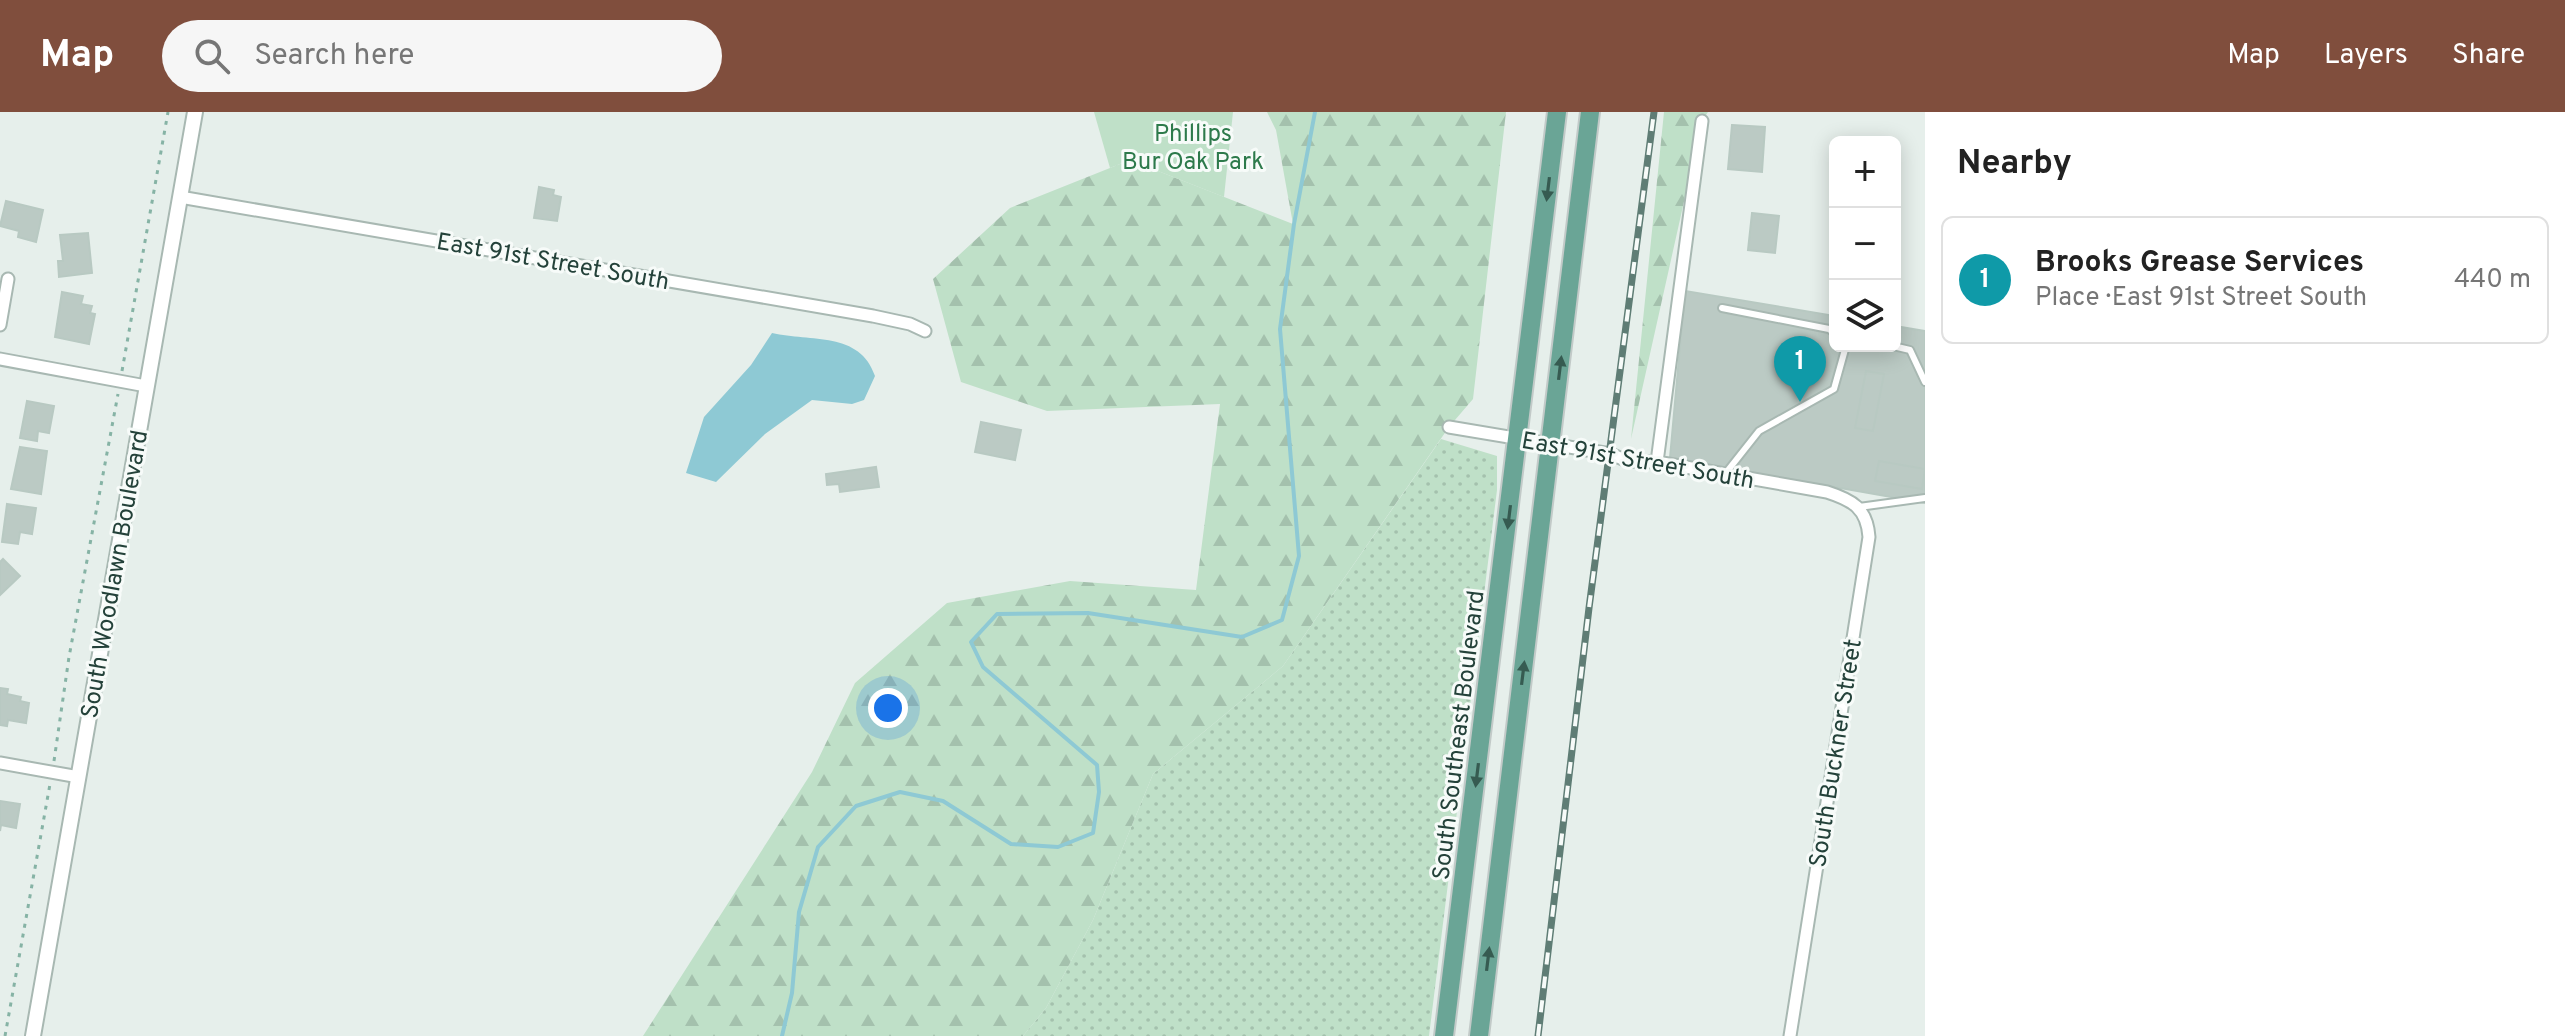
<!DOCTYPE html>
<html lang="en">
<head>
<meta charset="utf-8">
<style>
  :root { --surface:#fff; --page:#f6f6f6; --text:#222; --muted:#767676; --line:#e0e0e0; --accent:#804e3d }
  body { margin:0; font-family:Overpass,sans-serif; background:var(--page); color:var(--text) }
  .controls { position:absolute; right:24px; top:24px; display:grid; overflow:hidden; border-radius:12px; box-shadow:0 4px 20px #0003 }
  .controls button { width:72px; height:72px; display:grid; place-items:center; padding:0; border:0; border-bottom:2px solid var(--line); background:var(--surface); color:var(--text); font:40px sans-serif }
  .you { position:absolute; left:888px; top:596px; width:28px; height:28px; margin:-20px; border:6px solid #fff; border-radius:50%; background:#1a73e8; box-shadow:0 0 0 12px #1a73e833 }
  .badge { display:grid; place-items:center; width:52px; height:52px; border-radius:50%; background:var(--accent); color:#fff; font-size:26px; font-weight:700 }
  .pin { position:absolute; translate:-50% -66px; filter:drop-shadow(0 2px 4px #0008) }
  .pin::after { content:''; position:absolute; top:42px; width:28px; height:24px; background:inherit; clip-path:polygon(0 0,100% 0,50% 100%) }
  .list { margin:0; padding:0; list-style:none }
  h2 { display:flex; justify-content:space-between; align-items:center; height:104px; margin:0; padding:0 32px; font-size:34px }
  h2 small { font-size:26px; font-weight:400; color:var(--muted) }
  .list li { display:grid; grid-template-columns:52px 1fr auto; gap:24px; align-items:center; box-sizing:border-box; height:128px; margin:0 16px 16px; padding:0 16px; border:2px solid var(--line); border-radius:12px }
  .list b { display:block; font-size:30px; white-space:nowrap }
  .list p { margin:0; font-size:26px; white-space:nowrap; color:var(--muted) }
  .list em { font-size:26px; font-style:normal; color:var(--muted) }
  .icon { flex:none; width:44px; height:44px; fill:none; stroke:currentColor; stroke-width:2; stroke-linecap:round; stroke-linejoin:round }
  .map { position:relative; flex:none; width:1925px; height:924px; overflow:hidden }
  header { display:flex; align-items:center; gap:48px; box-sizing:border-box; height:112px; padding:0 40px; background:var(--accent); color:#fff }
  header strong { font-size:38px }
  nav { display:flex; gap:44px; margin-inline-start:auto; font-size:28px }
  .search { width:560px; height:72px; background:var(--page); display:flex; align-items:center; gap:20px; box-sizing:border-box; padding:0 28px; border-radius:44px; color:var(--muted); font-size:30px }
  main { display:flex }
  aside { flex:1; background:var(--surface) }
  .map>svg:first-child { display:block }
  .grass { fill:url(#grass-dots) }
  .forest { fill:url(#forest-firs) }
  .park { fill:#bfe0c8 }
  .water { fill:#8ec9d4 }
  .lines { fill:none; stroke-linecap:round; stroke-linejoin:round }
  .stream { stroke:#8ec9d4; stroke-width:4 }
  .building { fill:#bbcac4; stroke:#b8c9c2; stroke-width:2 }
  .service-casing { stroke:#a8b8b2; stroke-width:10 }
  .minor-casing { stroke:#a8b8b2; stroke-width:15 }
  .tertiary-casing { stroke:#a8b8b2; stroke-width:18 }
  .primary-casing { stroke:#c2cac8; stroke-width:22 }
  .path { stroke:#86b3a5; stroke-width:3; stroke-dasharray:4 6; stroke-linecap:butt }
  .service { stroke:#fff; stroke-width:6 }
  .minor { stroke:#fff; stroke-width:11 }
  .tertiary { stroke:#fff; stroke-width:14 }
  .primary { stroke:#6aa596; stroke-width:18 }
  .rail-casing { stroke:#5f7d75; stroke-width:7 }
  .rail { stroke:#f7fbf9; stroke-width:4; stroke-dasharray:12; stroke-linecap:butt }
  .oneway { fill:#365b51 }
  .labels { text-anchor:middle; stroke-width:6; stroke-linejoin:round; paint-order:stroke }
  .park-label { font-size:24px; fill:#2d7a4b; stroke:#f7fbf9 }
  .street-label { font-size:24px; fill:#24423a; stroke:#f7fbf9 }
</style>
</head>
<body>
<header>
<strong>Map</strong>
<div class="search"><svg class="icon" aria-label="search" viewBox="0 0 24 24"><circle cx="10" cy="10" r="6"/><path d="M15 15l6 6"/></svg>Search here</div>
<nav><a>Map</a><a>Layers</a><a>Share</a></nav>
</header>
<main>
<div class="map">
<svg width="1925" height="924" viewBox="0 0 1925 924">
  <defs>
    <pattern id="grass-dots" width="8" height="8" patternUnits="userSpaceOnUse" patternTransform="scale(2)"><rect width="8" height="8" fill="#bfe0c8"/><path d="M2 2h.1M6 6h.1" fill="none" stroke="#a4c1ad" stroke-width="1.8" stroke-linecap="round"/></pattern>
    <pattern id="forest-firs" width="22" height="20" patternUnits="userSpaceOnUse" patternTransform="scale(2)"><rect width="22" height="20" fill="#bfe0c8"/><path d="M5 1l3.5 6h-7zM16 11l3.5 6h-7z" fill="#a4c1ad"/></pattern>
  </defs>
  <rect width="100%" height="100%" fill="#e6efeb"/>
  <!-- grass -->
  <path class="grass" d="M1441 327 1497 344V378L1429 924H1023L1046 896 1093 808 1153 662 1283 554Z"/>
  <!-- forest -->
  <path class="forest" d="M1267 0H1506L1473 287 1449 315 1283 554 1153 662 1093 808 1046 896 1023 924H643L812 660 855 571 947 491 1070 469 1196 478 1220 292 1047 299 961 270 933 167 1010 96 1130 48 1293 112 1276 18Z
    M1664 0H1708L1702 9 1631 327Z"/>
  <!-- park -->
  <path class="park" d="M1094 0H1233L1224 85 1130 48 1110 56Z"/>
  <!-- water -->
  <path class="water" d="M772 221C811 230 860 219 875 264L864 288 852 292 812 288 765 322 716 370 686 361 704 305 751 253Z"/>
  <g class="lines">
    <!-- stream -->
    <path class="stream" d="M782 924 792 881 799 800 818 735 856 694 900 680 943 689 1011 732 1058 735 1093 721 1099 680 1097 653 983 555 971 530 997 502 1088 501 1242 525 1282 508 1299 444 1280 217 1294 112 1315 0"/>
  </g>
  <!-- building -->
  <path class="building" d="M1732 13 1765 15 1762 60 1728 57Z
    M539 75 554 78 553 83 561 85 557 109 534 106Z
    M6 89 43 98 36 130 18 125 19 119 0 114Z
    M1752 101 1779 104 1775 141 1748 138Z
    M88 121 92 161 59 165 58 149H63L60 123Z
    M1685 179 1835 204V234H1895V214L1925 219V391L1670 346Z
    M62 180 83 184 81 192 92 194 90 201 95 202 89 232 55 225Z
    M1866 259 1884 262 1873 319 1855 316Z
    M27 289 54 294 49 321 38 319 37 329 20 326Z
    M981 310 1021 318 1015 348 975 340Z
    M20 335 47 339 41 382 11 377Z
    M1879 349 1925 357 1922 377 1875 369Z
    M876 355 879 375 840 380 839 372 827 373 826 362Z
    M7 392 36 396 32 422 20 420 18 432 2 430Z
    M3 447 20 464 0 483V450Z
    M0 576 8 577 7 582 21 585 20 589 29 591 26 611 8 608 7 614 0 613Z
    M0 689 20 692 16 716 1 713 0 719Z"/>
  <g class="lines">
    <!-- service casing -->
    <g class="service-casing">
      <path id="service" d="M1722 196 1829 217 1835 222
        M1893 234 1910 238 1925 270
        M1725 362 1759 319 1834 277 1846 234
        M1859 395 1925 386"/>
    </g>
    <!-- minor casing -->
    <g class="minor-casing">
      <path id="minor" d="M180 85 873 204 910 212 925 219
        M0 213 8 167
        M0 247 146 274
        M1449 315 1611 342 1627 349 1657 350 1827 380C1852 388 1867 396 1869 425L1790 924
        M1657 350 1702 9
        M0 651 79 665"/>
    </g>
    <!-- tertiary casing -->
    <g class="tertiary-casing">
      <path id="tertiary" d="M33 924 195 0"/>
    </g>
    <!-- primary casing -->
    <g class="primary-casing">
      <path id="primary" d="M1444 924 1557 0
        M1479 924 1590 0"/>
    </g>
    <!-- path -->
    <path class="path" d="M122 259 168 0
      M54 649 69 545 118 282
      M5 924 50 672"/>
    <!-- service -->
    <use href="#service" class="service"/>
    <!-- minor -->
    <use href="#minor" class="minor"/>
    <!-- tertiary -->
    <use href="#tertiary" class="tertiary"/>
    <!-- primary -->
    <use href="#primary" class="primary"/>
    <!-- rail casing -->
    <g class="rail-casing">
      <path id="rail" d="M1538 924 1589 496 1654 0"/>
    </g>
    <!-- rail -->
    <use href="#rail" class="rail"/>
  </g>
  <!-- one-way arrows -->
  <defs><path id="oneway-solid" d="M-6-.8H1V-3.2L6.5 0L1 3.2V.8H-6Z" transform="scale(2)"/></defs>
  <g class="oneway">
    <use href="#oneway-solid" transform="translate(1548 77) rotate(97)"/>
    <use href="#oneway-solid" transform="translate(1560 256) rotate(-83)"/>
    <use href="#oneway-solid" transform="translate(1509 405) rotate(97)"/>
    <use href="#oneway-solid" transform="translate(1523 561) rotate(-83)"/>
    <use href="#oneway-solid" transform="translate(1477 663) rotate(97)"/>
    <use href="#oneway-solid" transform="translate(1488 847) rotate(-83)"/>
  </g>
  <g class="labels">
    <!-- park labels -->
    <g class="park-label">
      <text x="1193" y="29">Phillips<tspan x="1193" dy="28">Bur Oak Park</tspan></text>
    </g>
    <!-- street labels -->
    <g class="street-label">
      <text transform="translate(553 149) rotate(10)" y="8">East 91st Street South</text>
      <text transform="translate(1638 348) rotate(10)" y="8">East 91st Street South</text>
      <text transform="translate(114 462) rotate(-80)" y="8">South Woodlawn Boulevard</text>
      <text transform="translate(1458 623) rotate(-83)" y="8">South Southeast Boulevard</text>
      <text transform="translate(1835 641) rotate(-81)" y="8">South Buckner Street</text>
    </g>
  </g>
</svg>
<div class="controls">
<button>+</button>
<button>−</button>
<button><svg class="icon" aria-label="layers" viewBox="0 0 24 24"><path d="M12 4l9 5-9 5-9-5zM3 14l9 5 9-5"/></svg></button>
</div>
<div class="you"></div>
<div class="pin badge" style="left:1800px;top:290px;background:#0f9aa8">1</div>
</div>
<aside>
<h2>Nearby<small></small></h2>
<ul class="list">
<li><span class="badge" style="background:#0f9aa8">1</span><div><b>Brooks Grease Services</b><p>Place · East 91st Street South</p></div><em>440 m</em></li>
</ul>
</aside>
</main>
</body>
</html>
